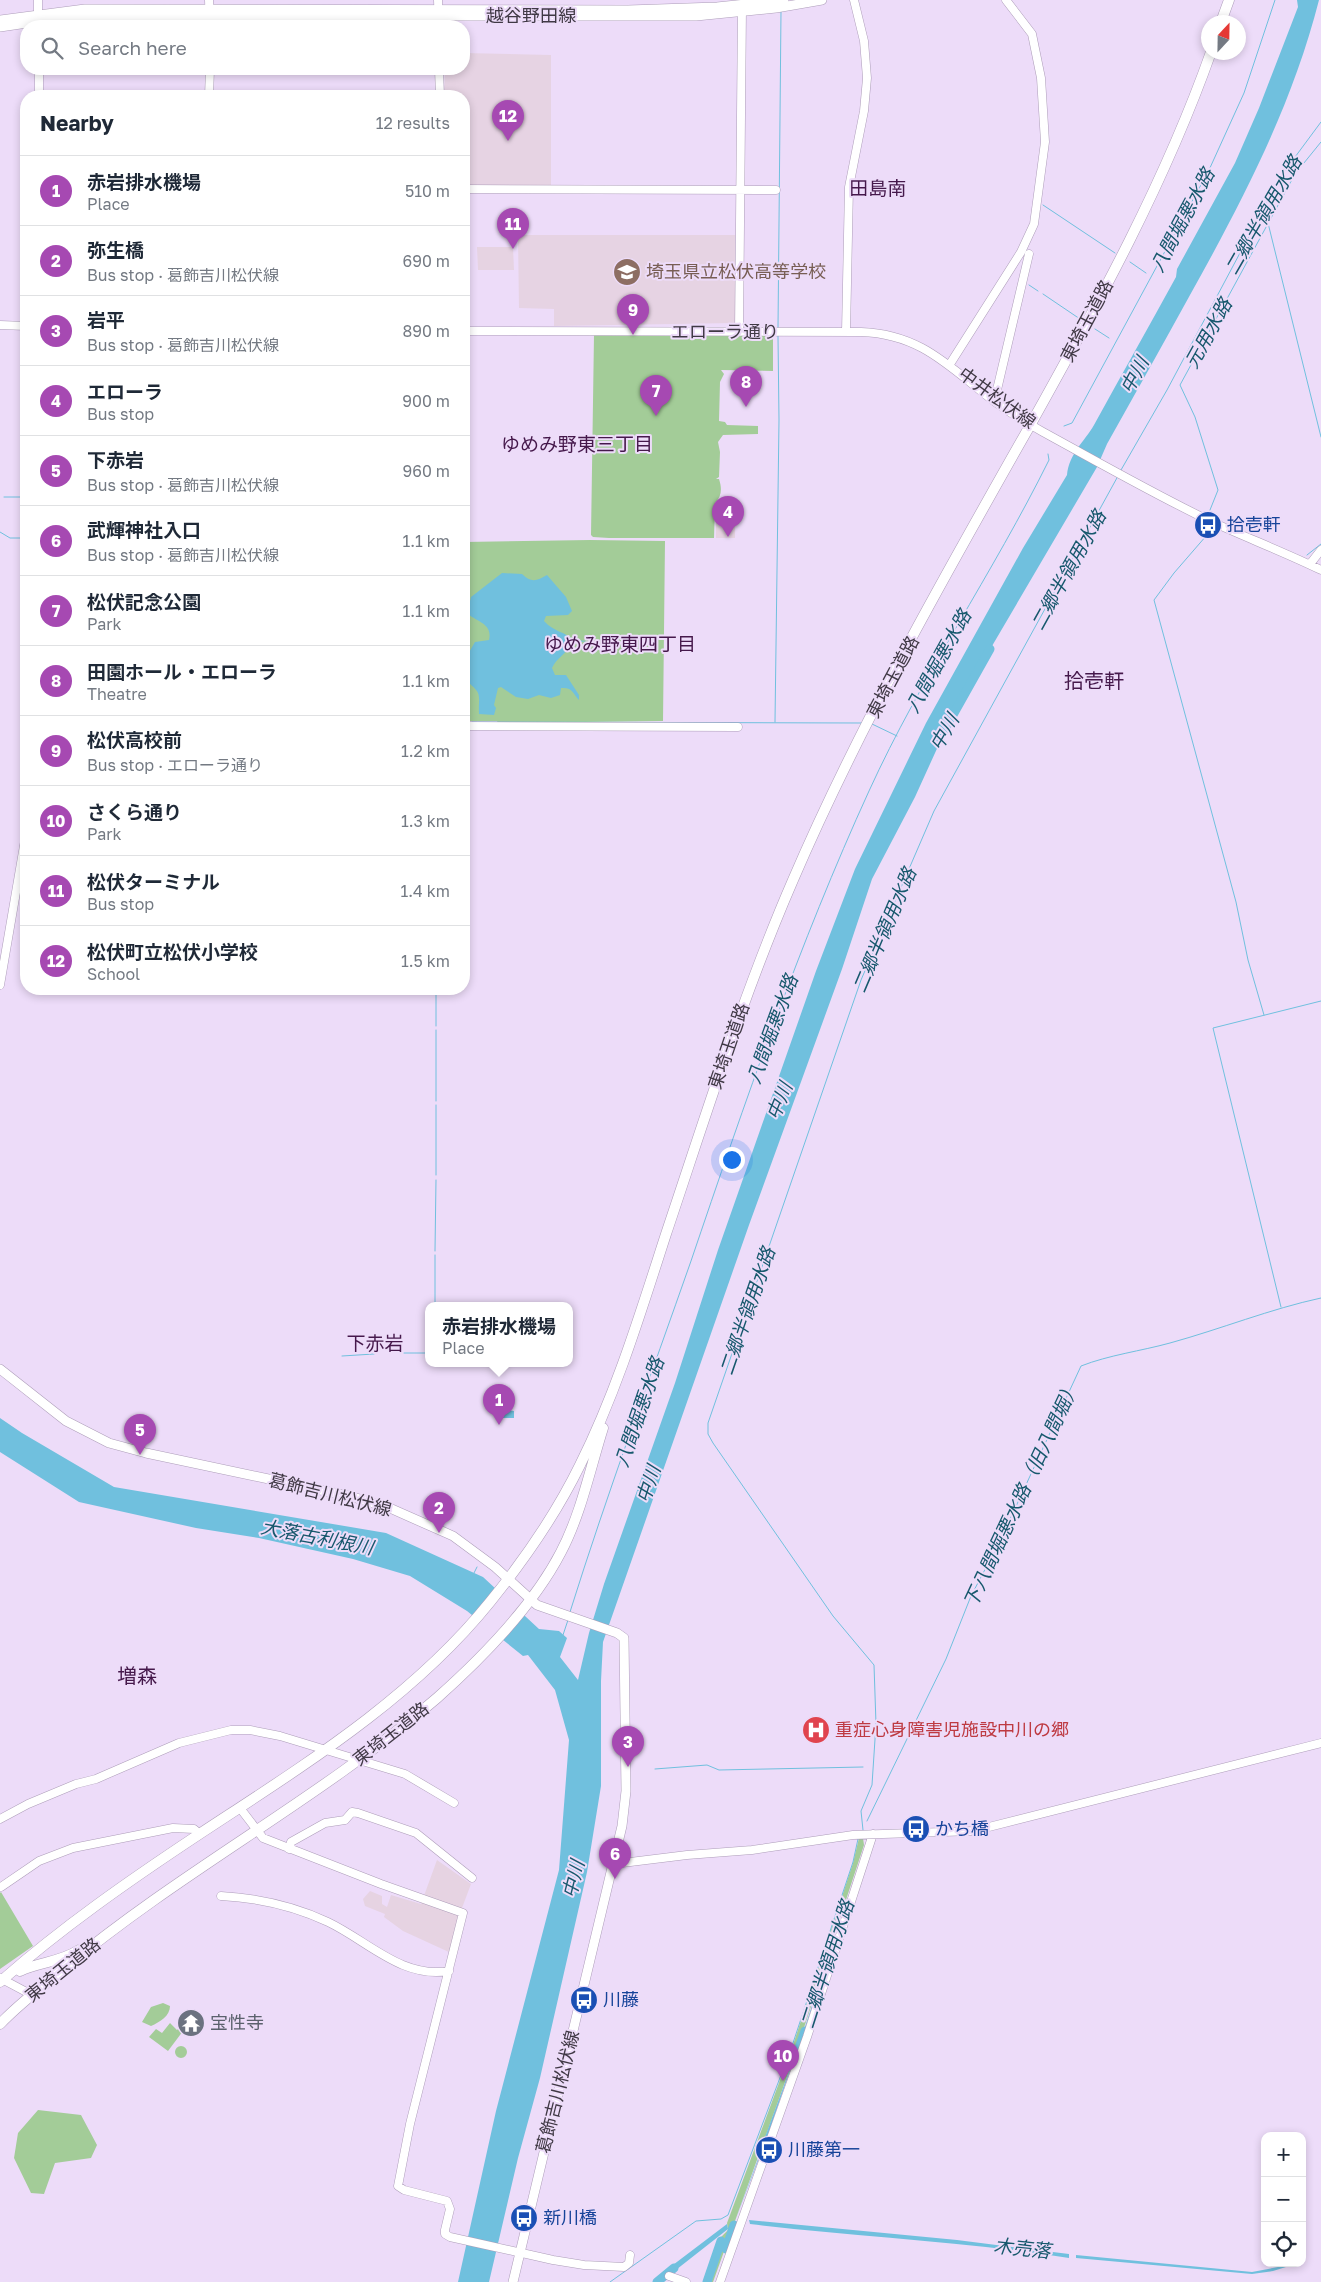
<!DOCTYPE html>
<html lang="en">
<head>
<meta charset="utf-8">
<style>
  :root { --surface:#fff; --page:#f6f6f7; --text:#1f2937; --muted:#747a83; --line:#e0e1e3; --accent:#a649b2 }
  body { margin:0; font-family:"Golos Text","Noto Sans JP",sans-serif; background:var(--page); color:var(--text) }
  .controls { position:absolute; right:15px; bottom:15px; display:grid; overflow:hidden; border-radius:10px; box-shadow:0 2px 8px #0003 }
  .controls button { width:45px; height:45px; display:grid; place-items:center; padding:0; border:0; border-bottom:1px solid var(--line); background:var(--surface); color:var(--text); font:25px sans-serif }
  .compass { position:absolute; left:1201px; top:15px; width:45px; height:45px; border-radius:50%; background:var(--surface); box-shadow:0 2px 8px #0003; rotate:22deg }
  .you { position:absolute; left:731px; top:1159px; width:18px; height:18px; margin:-12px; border:4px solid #fff; border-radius:50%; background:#1a73e8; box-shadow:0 0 0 8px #1a73e833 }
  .badge { display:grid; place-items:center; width:32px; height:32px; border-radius:50%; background:var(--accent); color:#fff; font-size:16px; font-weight:700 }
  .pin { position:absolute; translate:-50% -41px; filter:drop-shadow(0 1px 2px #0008) }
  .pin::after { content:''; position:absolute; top:26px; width:18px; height:15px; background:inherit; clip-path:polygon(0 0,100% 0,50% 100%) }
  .popup { position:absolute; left:425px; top:1302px; width:148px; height:65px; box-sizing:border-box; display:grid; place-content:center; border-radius:10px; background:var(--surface); filter:drop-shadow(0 1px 4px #0005); font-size:16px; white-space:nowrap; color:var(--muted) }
  .popup b { font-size:19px; color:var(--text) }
  .popup::after { content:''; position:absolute; left:50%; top:100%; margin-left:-10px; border:10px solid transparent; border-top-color:var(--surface) }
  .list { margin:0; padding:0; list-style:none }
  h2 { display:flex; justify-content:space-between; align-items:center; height:65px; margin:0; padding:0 20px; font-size:21px }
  h2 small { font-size:16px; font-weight:400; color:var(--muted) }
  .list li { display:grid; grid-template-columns:32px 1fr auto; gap:15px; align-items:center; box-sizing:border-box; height:70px; padding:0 20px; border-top:1px solid var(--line) }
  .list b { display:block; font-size:19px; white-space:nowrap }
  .list p { margin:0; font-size:16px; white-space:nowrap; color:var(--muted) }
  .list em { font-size:16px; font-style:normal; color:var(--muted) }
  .icon { flex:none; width:28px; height:28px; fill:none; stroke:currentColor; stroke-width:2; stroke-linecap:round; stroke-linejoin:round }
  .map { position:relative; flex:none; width:1321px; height:2282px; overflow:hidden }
  .search { position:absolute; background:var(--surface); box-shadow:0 2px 8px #0003; left:20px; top:20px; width:450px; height:55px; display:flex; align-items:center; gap:12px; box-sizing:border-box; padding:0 18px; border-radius:20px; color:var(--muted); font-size:19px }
  .panel { position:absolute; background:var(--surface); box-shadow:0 2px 8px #0003; left:20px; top:90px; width:450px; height:905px; border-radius:20px }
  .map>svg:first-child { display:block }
  .industrial { fill:#e6d3e2 }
  .education { fill:#e6d3e3 }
  .green { fill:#a3cc98 }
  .water { fill:#70c0de }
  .pier { fill:#eddcf9 }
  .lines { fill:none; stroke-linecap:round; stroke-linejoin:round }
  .stream { stroke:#70c0de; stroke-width:1 }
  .river { stroke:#70c0de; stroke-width:9 }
  .secondary-casing { stroke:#ad9db9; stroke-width:9 }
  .primary-casing { stroke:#ad9db9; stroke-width:10 }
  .highway-casing { stroke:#ad9db9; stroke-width:11 }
  .secondary { stroke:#fff; stroke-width:8 }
  .primary { stroke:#fff; stroke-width:9 }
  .highway { stroke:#fff; stroke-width:10 }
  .labels { text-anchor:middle; stroke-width:4; stroke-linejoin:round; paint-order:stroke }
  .street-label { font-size:18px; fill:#403945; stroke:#eddcf9 }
  .education-label { font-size:18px; fill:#785e54; stroke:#eddcf9; text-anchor:start }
  .transit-label { font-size:18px; fill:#164399; stroke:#eddcf9; text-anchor:start }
  .health-label { font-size:18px; fill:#be3a42; stroke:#eddcf9; text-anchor:start }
  .worship-label { font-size:18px; fill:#5b616d; stroke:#eddcf9; text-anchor:start }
  .neighbourhood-label { font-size:19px; fill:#45184b; stroke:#eddcf9 }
  .water-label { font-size:19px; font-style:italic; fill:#17586d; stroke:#eddcf9 }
  .quarter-label { font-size:20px; fill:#45184b; stroke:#eddcf9 }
</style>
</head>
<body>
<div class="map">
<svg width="1321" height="2282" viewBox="0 0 1321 2282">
  <rect width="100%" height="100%" fill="#eddcf9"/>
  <!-- industrial -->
  <path class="industrial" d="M477 247H513L514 270H478Z
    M735 499V538H716V500Z
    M437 1860 471 1884 459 1916 451 1953 403 1931 384 1917 385 1914 365 1906 363 1899 370 1891 382 1896V1904L387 1907 391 1895 421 1904Z"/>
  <!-- education -->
  <path class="education" d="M464 53 551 55V186L464 185V96H444L445 69H464Z
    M521 235H735V323L554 326V309L519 308 518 237Z"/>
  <!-- green -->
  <path class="green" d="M594 335H773V371L721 370 724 374 720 382 719 421 725 422 727 425 758 426V434L723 435 718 442 720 452 719 477 716 479H719C722 488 722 496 715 503L714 538H609L593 537 591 535Z
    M590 540 665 541 663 721 498 723 497 721H464V542Z
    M859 1838H863L864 1845 798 2046 713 2282H703L718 2240 728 2230 727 2223 730 2215 793 2045 853 1863Z
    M1 1892 33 1946 0 1969V1893Z
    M163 2003 170 2006C170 2016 160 2022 151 2026L142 2022 151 2007Z
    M170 2023 177 2030 179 2028 183 2031 168 2051 149 2037 156 2029 162 2033Z
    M175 2052a6 6 0 1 1 12 0a6 6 0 1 1-12 0Z
    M38 2110 81 2115 97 2145 91 2158 55 2163 44 2194 31 2193 14 2158 18 2133Z"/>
  <!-- water -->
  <path class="water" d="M1297 0H1319C1292 106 1243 200 1190 295 1163 344 1135 394 1107 444L1097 467 955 709 915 797 872 879 842 969 749 1225 603 1642 601 1681V1786L587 1872 540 2078 518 2158 489 2282H458L496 2111 559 1870 569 1740 555 1690 528 1655 523 1656 467 1611 410 1576 353 1559 259 1538 196 1528 79 1502 0 1452V1418L22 1433 114 1487 386 1533 483 1577 539 1629 559 1631 567 1638 560 1657 578 1680 589 1633 604 1584 675 1383 718 1250 816 971 855 869 926 723 1023 548 1067 475C1069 454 1084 442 1094 425 1121 376 1149 326 1176 277L1177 269 1235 163 1259 108 1298 7Z
    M502 573 522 574C531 583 537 581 547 575L566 597 572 611 568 615 546 616 544 621C554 632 566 632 573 640L588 641 572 643C567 654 557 657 552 668L555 675H566L579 695V700C573 694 573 687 561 688L560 695 551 698 539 695 528 699 516 697 501 687 498 688 494 705 496 708 494 715 479 714C478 693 484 695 464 679V661L475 642 489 640C493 623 476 622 467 613L471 597Z
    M495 1409 514 1411V1418H498Z
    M833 1942 801 2042H800Z
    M798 2047 767 2138 765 2137Z
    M765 2140H766L735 2221Z
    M749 2220 957 2240 1069 2254V2258C963 2241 856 2237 750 2224Z
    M727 2224 728 2229 672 2273 665 2271Z
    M1076 2255 1252 2272 1299 2263 1273 2271 1252 2274 1076 2258Z"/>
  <!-- pier -->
  <path class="pier" d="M498 1587 525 1612 500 1641 471 1618Z"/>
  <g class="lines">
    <!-- stream -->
    <path class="stream" d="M1043 205 1115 253
      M1268 223 1321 437
      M1130 262 1146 273
      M1029 285 1038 291
      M1043 294 1080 319
      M778 329 781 11
      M1095 329 1109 338
      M1064 426 1072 423 1209 170 1244 93 1275 0
      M1121 470 1167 390 1281 176 1321 122
      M4 497H26
      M1210 510 1218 490 1195 417 1180 385 1295 174 1321 142
      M1213 528 1174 573 1154 600 1236 902 1248 960 1264 1015
      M0 532 10 538H26
      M1307 555 1321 544
      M472 722 863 723
      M775 722 779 420 778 336
      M872 724 897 736
      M436 1026V989
      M436 1101V1030
      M436 1175V1105
      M435 1251 436 1180
      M435 1306V1255
      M1281 1307 1213 1028 1321 1001
      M404 1353H429
      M342 1356 374 1354
      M474 1573 477 1567
      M570 1612C607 1494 650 1378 691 1261 745 1102 799 944 869 791 921 677 993 573 1049 460L1048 454
      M563 1635 568 1620
      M655 1769 707 1765 719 1770 863 1767
      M867 1821 946 1659 971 1596 999 1543 1081 1366C1109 1355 1141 1351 1170 1343 1221 1329 1270 1309 1321 1298
      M863 1830 861 1811 872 1785 876 1724 874 1665 833 1616 713 1443 708 1434V1423L861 980 934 811 1118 476
      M610 2282 696 2221 721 2219 728 2215 792 2046 853 1862 858 1839"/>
    <!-- river -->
    <path class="river" d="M940 738 990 649
      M795 2059 805 2031
      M726 2249 734 2225
      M657 2282 674 2268
      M707 2282 721 2241"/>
    <!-- secondary casing -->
    <g class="secondary-casing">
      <path id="secondary" d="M209 0 210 26
        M438 0 439 26
        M38 26V0
        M39 69V96
        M439 69 440 96
        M209 96 210 69
        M464 189 776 190
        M0 325 26 326
        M464 331 861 332C922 334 950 368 995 402 1010 413 1027 423 1043 432 1098 462 1154 494 1210 521 1247 538 1284 552 1321 570
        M739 332 742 7
        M846 332 849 187 864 111 867 78 864 41 854 0
        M950 364 1021 252 1034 224 1045 142 1041 78 1032 34 1006 0
        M996 394 1029 254
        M1310 564 1321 550
        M464 726 738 727
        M0 985 26 834
        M240 1808 263 1838 381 1884 463 1913 410 2124 398 2186 404 2190 447 2201 450 2209 445 2230V2234L450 2237 553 2260 584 2265 624 2267 629 2263 630 2255
        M0 1819 28 1804 76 1784 96 1779 179 1743 231 1730H250L280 1736 405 1774 454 1803
        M289 1849 291 1842 325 1823 345 1820 352 1812 358 1813 416 1833 472 1878
        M614 1864 687 1855 752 1850 853 1835 973 1831 1321 1743
        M1 1887 39 1861 73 1848 173 1828 194 1829 200 1834
        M221 1896C258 1898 294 1906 328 1922 368 1941 402 1979 449 1971
        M0 1978 32 1995
        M669 2276 686 2282
        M720 2282 807 2037 873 1834"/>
    </g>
    <!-- primary casing -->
    <g class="primary-casing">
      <path id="primary" d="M0 20 85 9 628 10 717 7 784 0
        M0 27 61 18 113 16H696L776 8 822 0
        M0 1369 66 1421 109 1443 146 1453 353 1497 392 1509 453 1536 495 1567 537 1605 617 1633 624 1638 626 1791 622 1826 513 2282"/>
    </g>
    <!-- highway casing -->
    <g class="highway-casing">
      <path id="highway" d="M1221 22 1229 0
        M20 1971C39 1962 61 1962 79 1950
        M0 1982C61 1928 130 1880 198 1835 301 1767 411 1700 490 1602 525 1559 556 1514 580 1465 617 1391 641 1311 666 1234 706 1115 743 995 793 880 860 724 948 570 1032 422 1099 302 1165 182 1211 52
        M0 2024C20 2003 44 1985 66 1967 184 1869 321 1798 437 1698 482 1658 533 1606 561 1552 581 1514 590 1469 603 1428"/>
    </g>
    <!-- secondary -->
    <use href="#secondary" class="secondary"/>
    <!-- primary -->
    <use href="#primary" class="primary"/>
    <!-- highway -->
    <use href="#highway" class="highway"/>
  </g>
  <!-- icons -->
  <defs>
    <g id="school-disc" transform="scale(1.4375)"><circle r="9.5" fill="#8d6e63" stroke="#eddcf9"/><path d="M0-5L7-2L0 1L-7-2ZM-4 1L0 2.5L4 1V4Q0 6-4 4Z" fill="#fff"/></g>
    <g id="bus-disc" transform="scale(1.4375)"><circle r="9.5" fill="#1a4fb4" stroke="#eddcf9"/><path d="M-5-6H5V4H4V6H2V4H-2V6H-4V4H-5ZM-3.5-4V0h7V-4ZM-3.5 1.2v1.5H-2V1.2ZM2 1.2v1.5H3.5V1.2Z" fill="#fff"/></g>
    <g id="hospital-disc" transform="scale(1.4375)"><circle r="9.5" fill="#e0444e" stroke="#eddcf9"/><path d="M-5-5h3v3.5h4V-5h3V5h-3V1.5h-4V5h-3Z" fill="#fff"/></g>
    <g id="temple-disc" transform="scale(1.4375)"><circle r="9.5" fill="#6b7280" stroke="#eddcf9"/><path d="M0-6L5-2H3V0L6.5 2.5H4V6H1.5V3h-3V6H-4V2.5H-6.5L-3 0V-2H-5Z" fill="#fff"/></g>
  </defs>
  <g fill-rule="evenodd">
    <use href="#school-disc" x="627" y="272"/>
    <use href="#bus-disc" x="1208" y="525"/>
    <use href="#hospital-disc" x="816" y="1730"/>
    <use href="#bus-disc" x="916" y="1829"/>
    <use href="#bus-disc" x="584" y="2000"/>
    <use href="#temple-disc" x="191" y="2023"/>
    <use href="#bus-disc" x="769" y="2150"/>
    <use href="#bus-disc" x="524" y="2218"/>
  </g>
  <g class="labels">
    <!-- street labels -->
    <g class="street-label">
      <text x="531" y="22">越谷野田線</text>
      <text transform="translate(1087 321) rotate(-62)" y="6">東埼玉道路</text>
      <text x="725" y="338">エローラ通り</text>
      <text transform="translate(997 398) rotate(36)" y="6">中井松伏線</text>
      <text transform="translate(893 677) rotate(-62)" y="6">東埼玉道路</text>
      <text transform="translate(729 1046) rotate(-71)" y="6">東埼玉道路</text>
      <text transform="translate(330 1495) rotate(14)" y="6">葛飾吉川松伏線</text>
      <text transform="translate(391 1734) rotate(-38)" y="6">東埼玉道路</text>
      <text transform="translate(63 1970) rotate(-39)" y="6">東埼玉道路</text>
      <text transform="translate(558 2092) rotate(-76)" y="6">葛飾吉川松伏線</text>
    </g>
    <!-- education labels -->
    <g class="education-label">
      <text x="646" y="278">埼玉県立松伏高等学校</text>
    </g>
    <!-- transit labels -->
    <g class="transit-label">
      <text x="1227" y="531">拾壱軒</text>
      <text x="935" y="1835">かち橋</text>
      <text x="603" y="2006">川藤</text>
      <text x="788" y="2156">川藤第一</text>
      <text x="543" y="2224">新川橋</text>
    </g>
    <!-- health labels -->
    <g class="health-label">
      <text x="835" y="1736">重症心身障害児施設中川の郷</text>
    </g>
    <!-- worship labels -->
    <g class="worship-label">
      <text x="210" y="2029">宝性寺</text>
    </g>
    <!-- neighbourhood labels -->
    <g class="neighbourhood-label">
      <text x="878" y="195">田島南</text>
      <text x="577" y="451">ゆめみ野東三丁目</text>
      <text x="620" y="651">ゆめみ野東四丁目</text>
      <text x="375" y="1350">下赤岩</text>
    </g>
    <!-- water labels -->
    <g class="water-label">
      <text transform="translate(1263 215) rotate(-60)" y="7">二郷半領用水路</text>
      <text transform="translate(1182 220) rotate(-62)" y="7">八間堀悪水路</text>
      <text transform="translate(1208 333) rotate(-61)" y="7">元用水路</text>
      <text transform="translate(1134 375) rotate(-62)" y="7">中川</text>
      <text transform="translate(1068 570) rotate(-61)" y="7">二郷半領用水路</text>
      <text transform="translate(938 661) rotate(-61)" y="7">八間堀悪水路</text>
      <text transform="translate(944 732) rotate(-60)" y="7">中川</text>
      <text transform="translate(884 930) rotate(-67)" y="7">二郷半領用水路</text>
      <text transform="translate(772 1029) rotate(-70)" y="7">八間堀悪水路</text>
      <text transform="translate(779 1101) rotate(-68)" y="7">中川</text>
      <text transform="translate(747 1311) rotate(-71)" y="7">二郷半領用水路</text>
      <text transform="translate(639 1412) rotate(-71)" y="7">八間堀悪水路</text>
      <text transform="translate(648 1484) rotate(-72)" y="7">中川</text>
      <text transform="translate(1021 1494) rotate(-65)" y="7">下八間堀悪水路（旧八間堀）</text>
      <text transform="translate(317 1537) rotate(11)" y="7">大落古利根川</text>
      <text transform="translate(573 1879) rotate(-76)" y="7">中川</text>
      <text transform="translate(827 1964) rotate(-72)" y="7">二郷半領用水路</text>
      <text transform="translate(1022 2248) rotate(6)" y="7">木売落</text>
    </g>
    <!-- quarter labels -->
    <g class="quarter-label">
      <text x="1094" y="688">拾壱軒</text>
      <text x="137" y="1683">増森</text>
    </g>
  </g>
</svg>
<div class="controls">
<button>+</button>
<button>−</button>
<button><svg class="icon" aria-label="locate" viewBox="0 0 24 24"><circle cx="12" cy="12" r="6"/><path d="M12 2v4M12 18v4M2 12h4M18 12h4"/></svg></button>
</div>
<svg class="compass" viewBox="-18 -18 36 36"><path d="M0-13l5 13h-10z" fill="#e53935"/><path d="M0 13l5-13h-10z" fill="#747a83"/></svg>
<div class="you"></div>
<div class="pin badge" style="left:499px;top:1425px">1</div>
<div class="popup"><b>赤岩排水機場</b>Place</div>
<div class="pin badge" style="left:439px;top:1533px">2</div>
<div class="pin badge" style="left:628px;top:1767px">3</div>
<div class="pin badge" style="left:728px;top:537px">4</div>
<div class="pin badge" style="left:140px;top:1455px">5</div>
<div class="pin badge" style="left:615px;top:1879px">6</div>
<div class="pin badge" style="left:656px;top:416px">7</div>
<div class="pin badge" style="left:746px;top:407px">8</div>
<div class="pin badge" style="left:633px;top:335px">9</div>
<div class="pin badge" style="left:783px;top:2081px">10</div>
<div class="pin badge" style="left:513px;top:249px">11</div>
<div class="pin badge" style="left:508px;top:141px">12</div>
<div class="search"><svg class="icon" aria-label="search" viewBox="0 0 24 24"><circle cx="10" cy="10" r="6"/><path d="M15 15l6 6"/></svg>Search here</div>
<section class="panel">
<h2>Nearby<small>12 results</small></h2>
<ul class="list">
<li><span class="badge">1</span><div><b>赤岩排水機場</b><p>Place</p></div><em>510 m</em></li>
<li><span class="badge">2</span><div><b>弥生橋</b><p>Bus stop · 葛飾吉川松伏線</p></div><em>690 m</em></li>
<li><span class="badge">3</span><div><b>岩平</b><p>Bus stop · 葛飾吉川松伏線</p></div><em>890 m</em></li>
<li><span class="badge">4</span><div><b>エローラ</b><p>Bus stop</p></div><em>900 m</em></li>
<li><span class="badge">5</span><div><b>下赤岩</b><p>Bus stop · 葛飾吉川松伏線</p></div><em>960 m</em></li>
<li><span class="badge">6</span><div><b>武輝神社入口</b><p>Bus stop · 葛飾吉川松伏線</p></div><em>1.1 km</em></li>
<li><span class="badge">7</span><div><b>松伏記念公園</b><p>Park</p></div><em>1.1 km</em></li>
<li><span class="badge">8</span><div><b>田園ホール・エローラ</b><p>Theatre</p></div><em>1.1 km</em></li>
<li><span class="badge">9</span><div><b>松伏高校前</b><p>Bus stop · エローラ通り</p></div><em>1.2 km</em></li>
<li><span class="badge">10</span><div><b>さくら通り</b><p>Park</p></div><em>1.3 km</em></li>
<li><span class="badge">11</span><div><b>松伏ターミナル</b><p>Bus stop</p></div><em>1.4 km</em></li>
<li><span class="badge">12</span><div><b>松伏町立松伏小学校</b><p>School</p></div><em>1.5 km</em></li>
</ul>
</section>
</div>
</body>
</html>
